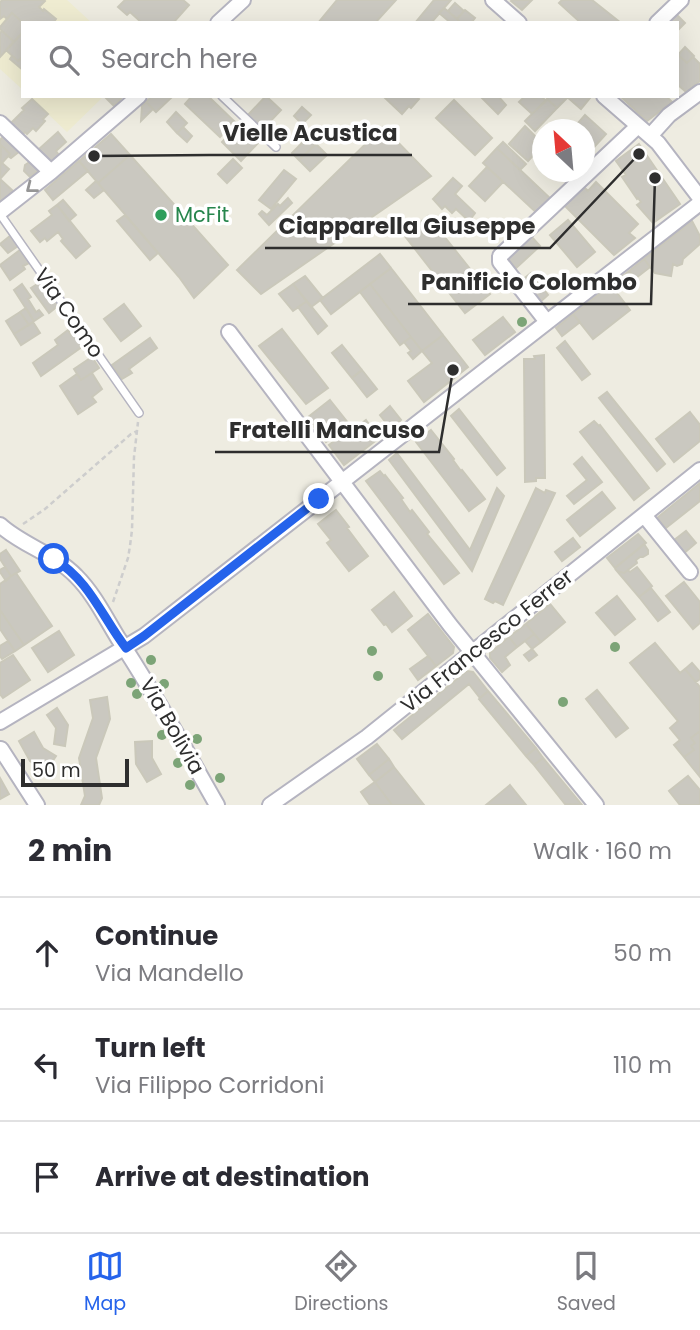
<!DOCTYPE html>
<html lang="en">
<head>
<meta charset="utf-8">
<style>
  :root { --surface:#fff; --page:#f7f7f7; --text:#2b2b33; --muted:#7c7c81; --line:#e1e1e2; --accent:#2563eb }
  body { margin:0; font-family:Poppins,sans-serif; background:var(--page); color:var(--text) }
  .compass { position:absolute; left:532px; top:119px; width:63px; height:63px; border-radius:50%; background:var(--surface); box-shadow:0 7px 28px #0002; rotate:334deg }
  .scale { position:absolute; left:21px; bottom:18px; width:108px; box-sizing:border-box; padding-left:7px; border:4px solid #2e2e2e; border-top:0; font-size:19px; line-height:24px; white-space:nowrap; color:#2e2e2e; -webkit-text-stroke:5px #fff; paint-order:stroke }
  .stop { position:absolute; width:21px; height:21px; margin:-16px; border:5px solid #2563eb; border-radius:50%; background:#fff }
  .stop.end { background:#2563eb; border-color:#fff; box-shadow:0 2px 7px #0008 }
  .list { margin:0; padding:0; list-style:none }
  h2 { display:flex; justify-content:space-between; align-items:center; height:91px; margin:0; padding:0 28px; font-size:30px }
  h2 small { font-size:23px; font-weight:400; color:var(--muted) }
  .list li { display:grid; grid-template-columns:46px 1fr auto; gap:21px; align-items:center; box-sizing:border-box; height:112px; padding:0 28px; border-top:2px solid var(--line) }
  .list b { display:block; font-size:26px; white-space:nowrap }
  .list p { margin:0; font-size:23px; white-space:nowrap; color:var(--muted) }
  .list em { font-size:23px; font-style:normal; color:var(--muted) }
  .icon { flex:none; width:38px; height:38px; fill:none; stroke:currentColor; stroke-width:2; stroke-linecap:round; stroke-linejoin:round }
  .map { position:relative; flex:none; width:700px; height:805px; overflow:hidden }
  .search { position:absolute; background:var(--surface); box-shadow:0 7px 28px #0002; left:21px; right:21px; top:21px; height:77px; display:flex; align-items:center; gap:18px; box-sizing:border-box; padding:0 24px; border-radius:0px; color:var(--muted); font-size:26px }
  .sheet { height:427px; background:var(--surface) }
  nav { display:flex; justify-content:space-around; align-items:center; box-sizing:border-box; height:98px; border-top:2px solid var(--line); background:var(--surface); font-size:19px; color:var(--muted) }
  nav a { display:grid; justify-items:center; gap:4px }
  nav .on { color:var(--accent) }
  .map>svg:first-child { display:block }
  .education { fill:#efecd1 }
  .building { fill:#cac8c0; stroke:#cac8ba; stroke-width:2 }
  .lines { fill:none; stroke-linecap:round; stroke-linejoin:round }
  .lane-casing { stroke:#b5b4c0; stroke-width:10 }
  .street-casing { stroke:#b5b4c0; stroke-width:18 }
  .path { stroke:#cdcdcd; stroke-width:2.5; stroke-dasharray:5 3.5; stroke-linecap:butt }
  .lane { stroke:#fff; stroke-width:7 }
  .street { stroke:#fff; stroke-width:14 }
  .tree { fill:#7ca477 }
  .oneway { stroke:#969696 }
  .route { stroke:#2563eb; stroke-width:9 }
  .leisure-dot { fill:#2e9e5b; stroke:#fff; stroke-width:2.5 }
  .labels { text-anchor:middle; stroke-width:7; stroke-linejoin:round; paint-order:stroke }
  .leisure-label { font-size:21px; fill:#27864d; stroke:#fff; text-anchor:start }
  .street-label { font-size:21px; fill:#2e2e2e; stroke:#fff }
  .leader { fill:none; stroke:#2e2e2e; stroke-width:2.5 }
  .callout-dot { fill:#2e2e2e; stroke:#fff; stroke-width:2.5 }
  .callout-label { font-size:23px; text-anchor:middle; font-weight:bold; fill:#2e2e2e; stroke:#fff; stroke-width:7; stroke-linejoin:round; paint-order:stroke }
</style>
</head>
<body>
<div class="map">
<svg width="700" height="805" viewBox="0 0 700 805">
  <rect width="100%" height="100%" fill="#eeece1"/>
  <!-- education -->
  <path class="education" d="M0 0H67L92 23H23V90L0 69Z
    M29 96H104L67 132Z"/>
  <!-- building -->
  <path class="building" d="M3 0H44L45 1 39 7 43 11 44 9 56 19 53 23H23L12 13 7 19 4 16 0 19V2Z
    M125 0H183L189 5 173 23H142L130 12 127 15 118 7Z
    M337 0H396L375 23H318Z
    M434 0H451L431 23H415Z
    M512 0H532L522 10 511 1Z
    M562 0H592L621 23H581L559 3Z
    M455 3 464 11 457 19 448 11Z
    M444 8 457 19 461 23H451L439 13Z
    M465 10 475 18 471 23H461L457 19Z
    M12 13 23 23V32L14 42 0 29V27Z
    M675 13 685 23 677 31V23H666Z
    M2 31 14 42 0 57V33Z
    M23 32V56L18 61 6 50Z
    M685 47 694 56 687 63 678 55Z
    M678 55 687 63 693 57 700 64V81L686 92 677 84Z
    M12 56 18 61 21 59 23 60V70L10 59Z
    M104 96H123L114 106Z
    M152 96H173L156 112 146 102Z
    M192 96H208L234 121 220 137 185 104Z
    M266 96 281 110 262 130 247 116Z
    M383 96H416L419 99 411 108 409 106 402 114Z
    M480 96H498L506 105 498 114Z
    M525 96 535 98 541 96 546 101 532 114 519 102Z
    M550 96H566L568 97 557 108 547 99Z
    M566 96H587L590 98 581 109Z
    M620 96H666L672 102 647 121Z
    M32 99 48 114 43 119 45 121 36 131 33 128 27 134 25 132 21 136 9 125 24 110 22 108Z
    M547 99 557 108 535 131 525 121Z
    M454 100 492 138 475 155 436 118Z
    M146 102 153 109 141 121 142 106Z
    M302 107 311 115 302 124 294 116Z
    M176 112 187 123 177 133 167 122Z
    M585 115 606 134 587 155 584 153V130H572Z
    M234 121 258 143 241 161 222 142 227 137 223 132Z
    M525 126 537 138 533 142 540 148 528 161 509 144Z
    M183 127 192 136 187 142 177 133Z
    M383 127 431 176 261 294 237 270Z
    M58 132 66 142 56 151 59 155 50 162 39 149Z
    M111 134 130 155 98 183 79 161Z
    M4 136 20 151 11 158 8 156 10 154 0 144V140Z
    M309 136 316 144 299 160 292 153Z
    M503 142 526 164 520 170 497 148Z
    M316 144 327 155 310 171 299 160Z
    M639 144 680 204 653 223 637 205 641 202 638 198 637 199 622 177 626 175 616 161Z
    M1 145 10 154 2 163 9 169 0 179Z
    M497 148 552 200 539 215 483 163Z
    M130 155 228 265 194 298 179 277 98 183Z
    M233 159 242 168 227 183 218 174Z
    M31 161 40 169 30 177 24 171 25 165Z
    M79 161 88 171 53 200 45 190Z
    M487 167 503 182 485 201 469 186Z
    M284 170 296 179 271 209 259 200Z
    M453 178 462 186 455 194 475 213 469 221 456 209 452 213 445 206 442 209 433 199Z
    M0 179 13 191 0 202Z
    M96 181 104 190 94 198 86 190Z
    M596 182 638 224 629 233 635 238 614 255 563 204 582 185 588 191Z
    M288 198 292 203 269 225 259 214 262 211 267 215 278 204 280 206Z
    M63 200 76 215 69 221 57 205Z
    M57 205 90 246 76 258 61 241 63 239 58 232 47 241 45 238 40 242 31 231 52 215 49 211Z
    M125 215 158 253 150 260 117 221Z
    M428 216 490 294 465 313 404 235Z
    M568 220 595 252 577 267 550 235Z
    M692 221 700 236V244L683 259 682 264 677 266 673 264 671 276 655 273 644 259Z
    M530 235 540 246 516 268 506 257Z
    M10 236 18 246 8 253 0 244Z
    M20 250 29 263 23 266 25 269 10 280 0 265Z
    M380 254 391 268 331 314 320 300Z
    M644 259 650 267 636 278 629 271Z
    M391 268 443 335 422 351 370 284Z
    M629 271 636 278 617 293 611 285Z
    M531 273 548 295 538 304 521 281Z
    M305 276 323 298 311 307 293 284Z
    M42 281 59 305 49 313 31 288Z
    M22 284 31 297 28 299 36 312 39 310 43 315 34 321 14 290Z
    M293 284 307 301 293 311 279 294Z
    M370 284 411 337 400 345 360 292Z
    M611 285 630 310 593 339 573 314Z
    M307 301 327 326 318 334 298 307Z
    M124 304 141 326 121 341 104 319Z
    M26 308 34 321 29 325 20 312Z
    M20 312 29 325 14 334 6 321Z
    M573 314 580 322 562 336 556 328Z
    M503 317 515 332 485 355 473 340Z
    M33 322 40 333 21 345 14 334Z
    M282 329 328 388 306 404 259 346Z
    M68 330 71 335 77 331 86 344 41 376 33 363 58 345 55 340Z
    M443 335 468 367 424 402 408 381 432 363 422 351Z
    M411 337 422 351 413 359 408 353 411 351 404 342Z
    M150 338 157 348 129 369 132 373 122 379 112 365Z
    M565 341 590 374 582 380 557 348Z
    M342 345 362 370 352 378 332 353Z
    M544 355 545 478H536V481L525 482 524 359H535L534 356Z
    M92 357 99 368 81 380 74 369Z
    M362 370 377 389 367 397 352 378Z
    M92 373 102 389 92 397 96 402 78 414 60 386 77 374 81 380Z
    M607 392 665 464 657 471 599 398Z
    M330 400 349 424 326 442 307 418Z
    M390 406 401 420 391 429 380 415Z
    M459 409 505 468 497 475 451 416Z
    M690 412 700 425V441L674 462 656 439Z
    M366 420 379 438 344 465 329 445 348 431 349 433Z
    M594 421 599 426 600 425 649 488 634 500 580 432Z
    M431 430 454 459 453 460 461 471 462 470 485 499 469 511 416 442Z
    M397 453 470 550 497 488 504 496 472 571 389 460Z
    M582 457 602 482 574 504 567 496 587 480 574 464Z
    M380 471 384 476 385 475 403 498 401 499 410 512 412 510 429 532 427 534 459 573 444 584 366 481Z
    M700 483V501L666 528 657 518Z
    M536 488 545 493 546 490 555 493 503 605 495 601 493 603 485 599Z
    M602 492 615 508 580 536 567 520Z
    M336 510 349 527 347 528 368 556 349 571 327 543 331 540 318 524Z
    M686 531 696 543 683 554 673 541Z
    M638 534 646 543 615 568 607 558Z
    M573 538 580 547 562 561 555 552Z
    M644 544 648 550V554L643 557H640L636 560 637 563 624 573 617 571 615 568Z
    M6 550 20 571 11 576 0 559V554Z
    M5 567 11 576 6 581 0 572V570Z
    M637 567 652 586 639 597 617 571 624 573 628 570 630 572Z
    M16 573 52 626 24 645 0 610V584Z
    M684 582 700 602V623L693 629 666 596Z
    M651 588 670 612 658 621 639 597Z
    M394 592 412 616 392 632 386 624 384 625 372 610Z
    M617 596 635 619 615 635 596 613Z
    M550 604 565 622 541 642 526 624Z
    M0 610 24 645 15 651 0 629Z
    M428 614 454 647 453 653 436 666 408 630Z
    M526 624 534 634 517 647 509 637Z
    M59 631 74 655 48 672 32 648Z
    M534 634 541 642 532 649 525 641Z
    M509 637 517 647 505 657 510 665 502 672 490 658V653Z
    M8 641 15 651 2 659 0 656V646Z
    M655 643 680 673 685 669 700 687V731L691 738 695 743 691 746 694 750 684 757 674 745 680 740 670 728 678 721 630 663Z
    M532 649 537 655 529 661 524 655Z
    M13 655 30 680 3 698 0 694V663Z
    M428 656 436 666 418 680 410 669Z
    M692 663 700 672V679L696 682 685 669Z
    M467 671 473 672 488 691 480 698 469 684 402 739 394 730Z
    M597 690 628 728 616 737 586 699Z
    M488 691 536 748 526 756 479 699Z
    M107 697 110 719 96 758 102 798 99 805H81L85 796 79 758 93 718 90 700Z
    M57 708 68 725 65 746 54 744 56 728 47 715Z
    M700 731V777L684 757 694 750 691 746 695 743 691 738Z
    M34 732 43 748 56 756 46 771 30 761 19 741Z
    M152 741V758L161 774 147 782 136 764 135 742Z
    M377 744 389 759 369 775 357 759Z
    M536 748 543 758 534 765 526 756Z
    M543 758 582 805 565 804 534 765Z
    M389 759 394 767 375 782 369 775Z
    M394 767 424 805H392L375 782Z
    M688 776 700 790V805H680L669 791Z
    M0 778 9 794 0 799Z
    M375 782 392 805H370L361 792Z
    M510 785 526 805H486Z"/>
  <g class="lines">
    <!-- lane casing -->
    <g class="lane-casing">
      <path id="lane" d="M222 96 276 147
        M0 214 139 413"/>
    </g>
    <!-- street casing -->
    <g class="street-casing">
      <path id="street" d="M493 0 519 23
        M218 23 243 0
        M657 23 681 0
        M604 96 658 143 700 198
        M0 123 51 172
        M650 136 669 115 700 92
        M0 212 51 172 139 96
        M547 322 500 262V256L638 126
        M229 332 450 625 596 805
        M644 515 690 572
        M0 525C23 546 55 554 76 576 94 594 105 617 118 638 154 692 185 749 217 805
        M0 722 144 636 700 203
        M1 749 37 805
        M270 805 367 737 700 470"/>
    </g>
    <!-- path -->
    <path class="path" d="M23 524 45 509 131 434 137 431
      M113 602 128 558 130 546 132 530 134 457 138 422"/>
    <!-- lane -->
    <use href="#lane" class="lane"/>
    <!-- street -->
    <use href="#street" class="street"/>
  </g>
  <!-- trees -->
  <g class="tree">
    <circle cx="522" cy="322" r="5"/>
    <circle cx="615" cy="647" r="5"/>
    <circle cx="372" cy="651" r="5"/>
    <circle cx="151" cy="660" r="5"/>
    <circle cx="378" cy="676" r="5"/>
    <circle cx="131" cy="683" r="5"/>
    <circle cx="164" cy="684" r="5"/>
    <circle cx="137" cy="694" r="5"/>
    <circle cx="563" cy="702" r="5"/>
    <circle cx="162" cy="735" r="5"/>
    <circle cx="197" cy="739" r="5"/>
    <circle cx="178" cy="763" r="5"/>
    <circle cx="220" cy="778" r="5"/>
    <circle cx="190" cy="785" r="5"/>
  </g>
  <!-- one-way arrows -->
  <defs><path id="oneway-chevron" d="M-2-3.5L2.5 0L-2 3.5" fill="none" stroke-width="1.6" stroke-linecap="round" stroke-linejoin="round" transform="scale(1.75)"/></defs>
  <use class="oneway" href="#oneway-chevron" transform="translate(31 188) rotate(142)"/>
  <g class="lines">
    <!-- route -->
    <path class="route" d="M54 559C90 581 102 617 126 648L144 636 319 499"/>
  </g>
  <!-- markers -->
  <circle class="leisure-dot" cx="161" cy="215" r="7"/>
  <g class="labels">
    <!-- leisure labels -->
    <g class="leisure-label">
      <text x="175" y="222">McFit</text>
    </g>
    <!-- street labels -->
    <g class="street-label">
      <text transform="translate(69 313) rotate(55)" y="7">Via Como</text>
      <text transform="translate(487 641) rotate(-39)" y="7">Via Francesco Ferrer</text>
      <text transform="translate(172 726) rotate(60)" y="7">Via Bolivia</text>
    </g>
  </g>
  <!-- callouts -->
  <path class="leader" d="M94 156L209 155H412M639 154L550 248H265M655 178L651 304H408M453 370L439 452H215"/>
  <g class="callout-dot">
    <circle cx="94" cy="156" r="7"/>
    <circle cx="639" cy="154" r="7"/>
    <circle cx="655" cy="178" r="7"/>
    <circle cx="453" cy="370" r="7"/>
  </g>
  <g class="callout-label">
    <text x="310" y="141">Vielle Acustica</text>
    <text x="407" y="234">Ciapparella Giuseppe</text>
    <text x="529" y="290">Panificio Colombo</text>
    <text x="327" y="438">Fratelli Mancuso</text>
  </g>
</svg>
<svg class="compass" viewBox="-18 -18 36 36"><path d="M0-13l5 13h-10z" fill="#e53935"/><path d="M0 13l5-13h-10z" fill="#7c7c81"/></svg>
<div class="scale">50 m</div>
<div class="stop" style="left:54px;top:559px"></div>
<div class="stop end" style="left:319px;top:499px"></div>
<div class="search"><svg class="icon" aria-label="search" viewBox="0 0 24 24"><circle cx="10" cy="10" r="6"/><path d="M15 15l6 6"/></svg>Search here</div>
</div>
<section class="sheet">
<h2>2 min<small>Walk · 160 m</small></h2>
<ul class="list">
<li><svg class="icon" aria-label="ahead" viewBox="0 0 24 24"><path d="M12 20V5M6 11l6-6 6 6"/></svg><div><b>Continue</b><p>Via Mandello</p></div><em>50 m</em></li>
<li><svg class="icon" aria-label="left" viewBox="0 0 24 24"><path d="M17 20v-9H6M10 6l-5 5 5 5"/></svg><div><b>Turn left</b><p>Via Filippo Corridoni</p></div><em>110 m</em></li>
<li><svg class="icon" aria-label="arrive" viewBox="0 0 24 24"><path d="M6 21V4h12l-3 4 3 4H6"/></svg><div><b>Arrive at destination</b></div></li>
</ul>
</section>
<nav>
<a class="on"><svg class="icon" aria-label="map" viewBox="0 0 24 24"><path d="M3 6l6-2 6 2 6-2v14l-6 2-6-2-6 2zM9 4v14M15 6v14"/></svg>Map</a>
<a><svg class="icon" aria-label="directions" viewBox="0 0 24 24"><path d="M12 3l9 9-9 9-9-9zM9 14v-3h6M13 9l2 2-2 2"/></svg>Directions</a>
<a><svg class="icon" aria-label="saved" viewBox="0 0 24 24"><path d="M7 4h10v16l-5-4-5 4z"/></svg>Saved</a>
</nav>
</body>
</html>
